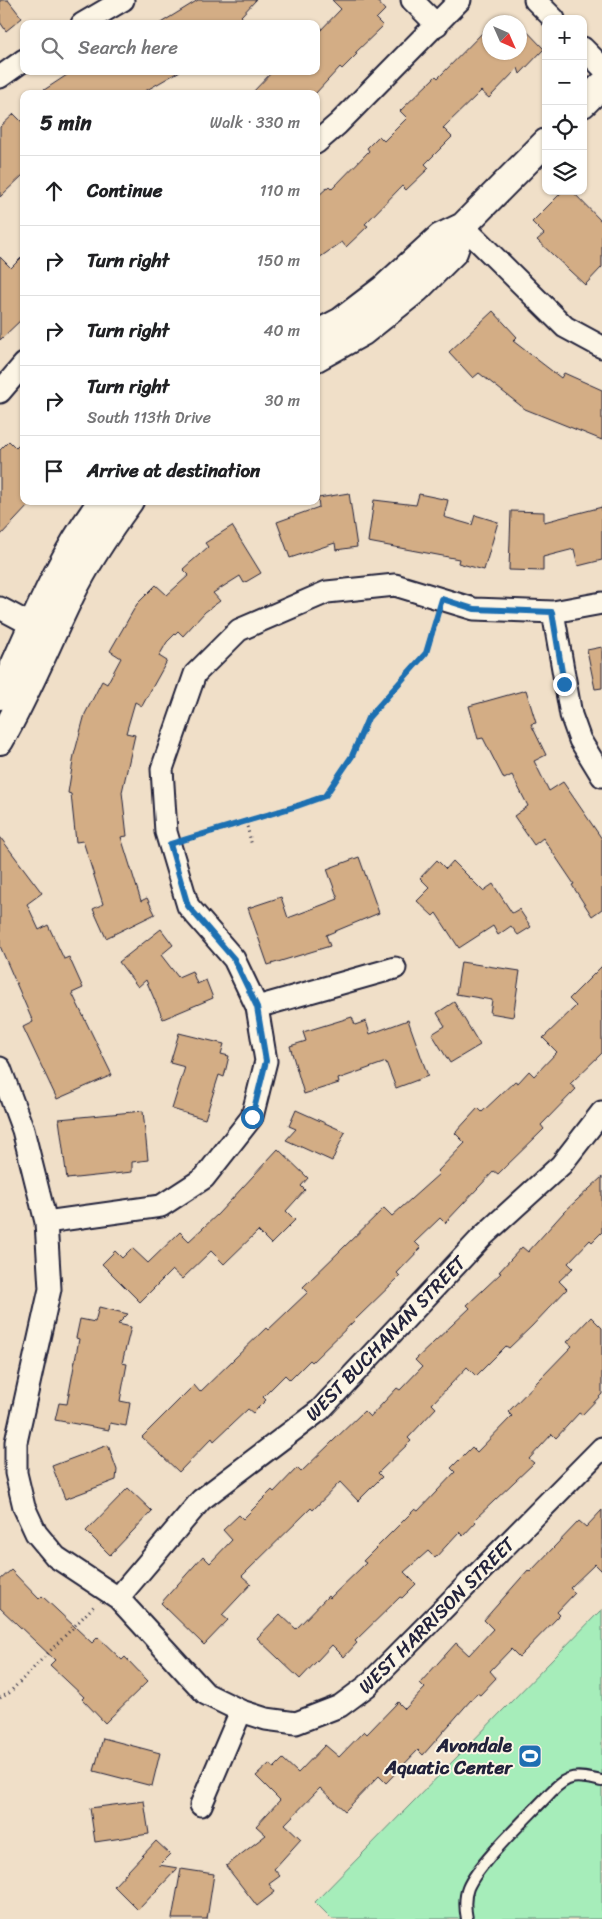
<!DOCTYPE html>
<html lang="en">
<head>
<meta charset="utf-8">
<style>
  :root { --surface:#fff; --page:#f6f6f6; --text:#202124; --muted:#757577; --line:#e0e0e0 }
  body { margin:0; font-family:Sriracha,sans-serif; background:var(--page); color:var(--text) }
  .controls { position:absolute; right:15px; top:15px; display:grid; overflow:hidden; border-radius:10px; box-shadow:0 1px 4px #0004 }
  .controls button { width:45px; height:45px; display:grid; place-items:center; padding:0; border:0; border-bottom:1px solid var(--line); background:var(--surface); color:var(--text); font:25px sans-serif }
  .compass { position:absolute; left:482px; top:15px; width:45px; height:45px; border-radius:50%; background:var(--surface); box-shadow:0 1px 4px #0004; rotate:135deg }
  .stop { position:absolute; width:15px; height:15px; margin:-11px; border:4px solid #1f6fb2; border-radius:50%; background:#fff }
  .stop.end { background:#1f6fb2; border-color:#fff; box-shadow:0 1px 5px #0008 }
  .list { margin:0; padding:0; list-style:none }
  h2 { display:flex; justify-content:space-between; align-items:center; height:65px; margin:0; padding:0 20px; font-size:21px }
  h2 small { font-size:16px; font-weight:400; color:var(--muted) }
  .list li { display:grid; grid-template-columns:32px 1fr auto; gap:15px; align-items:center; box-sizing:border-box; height:70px; padding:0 20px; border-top:1px solid var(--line) }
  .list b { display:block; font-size:19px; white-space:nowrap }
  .list p { margin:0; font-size:16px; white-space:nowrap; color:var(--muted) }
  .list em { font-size:16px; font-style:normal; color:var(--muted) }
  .icon { flex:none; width:28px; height:28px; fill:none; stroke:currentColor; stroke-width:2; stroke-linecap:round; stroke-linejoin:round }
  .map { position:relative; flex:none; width:602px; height:1919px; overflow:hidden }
  .search { position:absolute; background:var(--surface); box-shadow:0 1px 4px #0004; left:20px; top:20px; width:300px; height:55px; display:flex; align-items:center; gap:12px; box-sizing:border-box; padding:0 18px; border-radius:10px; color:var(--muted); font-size:19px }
  .panel { position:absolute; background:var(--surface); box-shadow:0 1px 4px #0004; left:20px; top:90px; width:300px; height:415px; border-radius:10px }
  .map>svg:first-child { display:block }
  .green { fill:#a6edba; stroke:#64887a }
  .building { fill:#d3ad85; stroke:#22223b }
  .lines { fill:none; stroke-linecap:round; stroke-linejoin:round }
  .service-casing { stroke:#22223b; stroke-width:14 }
  .minor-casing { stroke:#22223b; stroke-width:25 }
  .tertiary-casing { stroke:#22223b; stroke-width:30 }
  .path { stroke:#22223b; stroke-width:3; stroke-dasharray:1 4; stroke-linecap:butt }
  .service { stroke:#fcf5e5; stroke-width:10 }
  .minor { stroke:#fcf5e5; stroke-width:21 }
  .tertiary { stroke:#fcf5e5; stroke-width:26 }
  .route { stroke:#1f6fb2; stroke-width:6 }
  .labels { text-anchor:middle; stroke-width:4; stroke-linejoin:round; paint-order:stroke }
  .street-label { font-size:19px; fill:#22223b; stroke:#fcf5e5 }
  .poi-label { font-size:19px; font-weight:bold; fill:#22223b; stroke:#fcf5e5; text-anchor:end }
</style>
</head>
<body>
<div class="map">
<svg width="602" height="1919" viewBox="0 0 602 1919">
  <rect width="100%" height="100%" fill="#f0dfc8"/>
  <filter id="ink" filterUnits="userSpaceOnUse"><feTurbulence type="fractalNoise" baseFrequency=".02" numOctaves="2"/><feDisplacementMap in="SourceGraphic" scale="10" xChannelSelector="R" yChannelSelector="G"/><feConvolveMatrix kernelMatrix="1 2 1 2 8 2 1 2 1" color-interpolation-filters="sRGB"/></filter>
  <g filter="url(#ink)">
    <!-- green -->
    <path class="green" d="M602 1609V1919H332L315 1902Z"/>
    <!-- building -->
    <path class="building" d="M0 0H8L22 18 6 31 0 22Z
      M198 0H256L241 16 248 24H159Z
      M332 0H376L385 10 376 19 383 26 355 53 357 54 342 69 340 67 315 94H251L273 71H316V35L341 9Z
      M520 24 544 49 520 74 518 68 489 98 481 91 443 128 452 137 425 164 429 168 406 190 402 186 365 224 368 226 346 247 342 242 316 260V198L329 186 332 189 369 151 367 148 379 136 384 141 407 118 400 111 436 76 438 78 490 25V52H520Z
      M73 71H180L140 94H38Z
      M14 114 24 124V174L0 197V127Z
      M563 191H572L602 222V267L585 285 537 240 544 234 532 222Z
      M24 255V317L0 340V257L11 268Z
      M493 311 517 337 513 341 561 378 564 373 602 390V440L525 409 479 373 473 378 449 352Z
      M24 440V501L29 505 0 536V450L9 441 16 448Z
      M349 493 357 547 336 550 335 543 290 558 277 522 319 507 318 498Z
      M419 494 448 500 444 517 472 525 475 515 498 522 484 570 458 563 459 559 368 542 374 500 416 505Z
      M602 507V560L578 566 574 549 543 557V571L509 570 511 511 544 512V522Z
      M232 526 261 573 244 583 240 576 213 593 220 601 205 612 183 636 178 631 167 642 159 656 167 661 142 706 135 702 126 733 135 735 122 792 127 836 121 837 141 901 147 898 155 914 106 938 93 909 103 904 83 841 76 842 71 794 68 793 74 755 85 714 102 681 107 684 121 658 110 651 137 604 156 585 167 595 189 575 183 569 208 547 205 543Z
      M602 647V688L595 689 587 650Z
      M526 690 536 723 531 724 546 755 534 761 549 791 563 782 602 839V909L592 916 572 885 574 884 543 838 534 845 514 816 528 806 512 775 504 779 483 738 478 739 469 706Z
      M0 837 42 893 27 904 39 930 48 925 64 959 69 957 83 988 72 993 112 1075 57 1099 23 1027 33 1022 0 946Z
      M359 857 379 913 326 935 330 946 268 965 248 908 281 897 288 918 338 899 327 869Z
      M437 860 446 869 453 861 483 891 493 884 512 913 519 909 531 927 518 935 511 926 498 935 493 926 459 948 436 913 433 916 417 901 430 888 420 878Z
      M161 929 173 945 161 955 178 977 192 971 197 984 206 980 213 998 163 1019 146 980 138 987 119 962Z
      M461 962 520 971 513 1017 490 1013 492 1000 456 994Z
      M602 966V1053L570 1084 576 1089 541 1125 544 1129 498 1174 494 1171 445 1223 440 1218 415 1242 421 1248 397 1273 400 1276 312 1362 310 1360 290 1380 285 1375 263 1397 266 1400 253 1413 248 1409 214 1441 212 1438 179 1472 142 1437 194 1385 200 1392 266 1328 268 1330 308 1292 303 1287 384 1208 392 1216 439 1174 437 1172 465 1143 455 1133 478 1108 482 1112 515 1081 518 1083 529 1071 534 1076 557 1052 543 1038 576 1006 569 999Z
      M454 1002 480 1045 450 1063 432 1034 445 1026 437 1013Z
      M352 1017 355 1025 366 1021 370 1034 408 1020 428 1076 396 1088 386 1062 338 1079 339 1083 304 1094 290 1046 306 1041 303 1032Z
      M179 1033 224 1044 221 1054 229 1056 224 1077 219 1075 205 1119 172 1109 185 1067 170 1063Z
      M296 1110 345 1132 332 1161 286 1140 296 1129 289 1126Z
      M143 1111 148 1160 132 1162V1172L67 1179 59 1119Z
      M278 1149 308 1178 301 1186 305 1190 286 1211 295 1220 271 1244 258 1231 224 1264 211 1251 182 1279 172 1270 140 1302 102 1264 115 1251 122 1258 132 1248 148 1263 180 1232 189 1241 218 1214Z
      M602 1177V1232L592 1242 590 1240 568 1263 573 1268 559 1281 567 1289 532 1326 509 1348 506 1346 476 1376 467 1367 432 1404 436 1408 408 1438 411 1441 378 1473 382 1477 358 1501 340 1482 313 1510 311 1508 242 1576 251 1584 222 1615 228 1620 204 1645 161 1603 203 1556 210 1563 232 1540 223 1530 239 1515 243 1519 272 1490 274 1492 297 1468 301 1472 364 1411 370 1417 397 1388 400 1390 422 1367 415 1360 470 1308 467 1305 501 1273 499 1272 522 1247 528 1252 564 1212Z
      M99 1307 128 1314 118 1324 131 1327 122 1363 127 1364 120 1401 130 1403 126 1426 110 1423 109 1430 55 1420 59 1403 67 1404 79 1339 76 1338 80 1319 95 1322Z
      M591 1317 602 1328V1394L582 1415 579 1413 556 1438 552 1434 529 1459 534 1463 474 1520 476 1522 463 1536 459 1532 435 1558 428 1551 404 1572 416 1584 402 1598 400 1597 355 1641 357 1643 344 1657 332 1645 300 1679 257 1638 280 1614 296 1629 328 1596 330 1598 366 1563 363 1561 415 1509 418 1511 455 1472 451 1468 472 1447 477 1452 512 1416 508 1412 572 1346 567 1342Z
      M108 1445 117 1470 116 1480 65 1499 52 1466Z
      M128 1488 152 1511 110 1555 86 1531Z
      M602 1510V1571L595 1564 570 1588 575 1593 557 1612 560 1615 519 1657 511 1649 490 1671 496 1678 480 1695 477 1693 423 1755 418 1750 386 1783 379 1776 345 1811 320 1788 285 1824 301 1839 274 1869 280 1876 269 1884 275 1892 257 1906 226 1866 266 1835 256 1826 280 1800 256 1776 269 1764 274 1768 283 1759 298 1773 325 1745 339 1757 364 1731 367 1734 398 1702 405 1709 425 1688 420 1683 456 1643 469 1655 493 1629 484 1620 528 1570 530 1572 579 1521 586 1527Z
      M11 1570 39 1599 42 1596 92 1643 98 1637 122 1660 125 1657 148 1681 105 1723 82 1699 84 1697 50 1665 55 1660 0 1608V1580Z
      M103 1738 160 1753 152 1786 94 1771Z
      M144 1801 149 1834 95 1842 90 1808Z
      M156 1841 170 1854 159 1865 178 1868 138 1910 114 1886Z
      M181 1869 214 1874 207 1919H172Z"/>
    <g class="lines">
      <!-- service casing -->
      <g class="service-casing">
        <path id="service" d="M467 1919C465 1909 464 1898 468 1888 479 1862 530 1815 551 1792 569 1773 578 1776 602 1781"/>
      </g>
      <!-- minor casing -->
      <g class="minor-casing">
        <path id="minor" d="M412 0 437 25
          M535 0 554 19
          M82 24 123 0
          M583 48 602 67
          M0 77 24 60
          M316 143 338 124 460 0
          M463 226 565 327 602 347
          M0 392 24 364
          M0 608 45 632
          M553 612 571 715 580 740 602 776
          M257 1007 395 968
          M0 1068 23 1130 46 1222 50 1289 16 1442V1473L24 1507 36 1533 56 1557 118 1598 206 1694 241 1711 266 1719 296 1723 340 1706 367 1686 602 1448
          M46 1222 161 1206 204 1178 252 1117 266 1061 257 1007 234 959 188 906 166 832 162 769 195 674 239 630 327 592 395 585 474 609 553 612 602 603
          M118 1598 201 1500 320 1410 482 1237 561 1165 602 1112
          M201 1805 241 1711"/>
      </g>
      <!-- tertiary casing -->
      <g class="tertiary-casing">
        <path id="tertiary" d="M583 104 602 85
          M316 334 341 321 383 289 440 237 463 226 546 142
          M316 358 363 332 417 289 454 252 463 226
          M0 696C31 630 57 560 102 501
          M0 741C27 694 47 644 71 595 87 562 108 531 130 501"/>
      </g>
      <!-- path -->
      <path class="path" d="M246 822 252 846
        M188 840 325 796 352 756 368 718 426 653 438 617
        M0 1698 9 1693 95 1605"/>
      <!-- service -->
      <use href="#service" class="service"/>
      <!-- minor -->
      <use href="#minor" class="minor"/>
      <!-- tertiary -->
      <use href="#tertiary" class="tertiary"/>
    </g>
  </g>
  <g class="lines" filter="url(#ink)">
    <!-- route -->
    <path class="route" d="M252 1117 266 1061 257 1007 234 959 188 906 170 844 297 806 325 796 352 756 368 718 426 653 442 599 474 609 552 612 564 684"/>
  </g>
  <!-- icons -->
  <defs>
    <g id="stadium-square" transform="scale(1.25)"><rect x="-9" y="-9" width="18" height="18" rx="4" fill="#1f6fb2" stroke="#fcf5e5"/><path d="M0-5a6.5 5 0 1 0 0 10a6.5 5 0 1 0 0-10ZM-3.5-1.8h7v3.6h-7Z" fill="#fff"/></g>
  </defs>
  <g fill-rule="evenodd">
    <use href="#stadium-square" x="530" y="1756"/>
  </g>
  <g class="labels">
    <!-- street labels -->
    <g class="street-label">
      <text transform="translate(385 1338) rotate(-46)" y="7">WEST BUCHANAN STREET</text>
      <text transform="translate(436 1615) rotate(-45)" y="7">WEST HARRISON STREET</text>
    </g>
    <!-- poi labels -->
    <g class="poi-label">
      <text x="512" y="1752">Avondale<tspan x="512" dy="22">Aquatic Center</tspan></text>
    </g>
  </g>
</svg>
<div class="controls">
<button>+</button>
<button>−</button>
<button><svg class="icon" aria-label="locate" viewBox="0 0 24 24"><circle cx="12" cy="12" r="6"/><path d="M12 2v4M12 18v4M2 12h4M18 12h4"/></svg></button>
<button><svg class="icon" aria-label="layers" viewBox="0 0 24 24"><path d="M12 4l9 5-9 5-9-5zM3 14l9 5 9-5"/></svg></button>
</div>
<svg class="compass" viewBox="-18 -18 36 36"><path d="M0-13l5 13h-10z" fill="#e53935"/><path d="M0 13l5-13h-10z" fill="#757577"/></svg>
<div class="stop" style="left:252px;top:1117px"></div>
<div class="stop end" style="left:564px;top:684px"></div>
<div class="search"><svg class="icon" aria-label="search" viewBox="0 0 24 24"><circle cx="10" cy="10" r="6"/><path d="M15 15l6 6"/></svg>Search here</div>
<section class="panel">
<h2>5 min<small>Walk · 330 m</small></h2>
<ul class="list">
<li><svg class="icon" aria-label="ahead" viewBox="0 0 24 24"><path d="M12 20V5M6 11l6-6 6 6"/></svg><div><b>Continue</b></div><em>110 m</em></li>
<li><svg class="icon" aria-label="right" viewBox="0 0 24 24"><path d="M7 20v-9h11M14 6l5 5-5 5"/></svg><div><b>Turn right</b></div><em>150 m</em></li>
<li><svg class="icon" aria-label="right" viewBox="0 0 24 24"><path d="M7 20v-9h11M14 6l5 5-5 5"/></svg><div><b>Turn right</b></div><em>40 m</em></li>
<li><svg class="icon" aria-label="right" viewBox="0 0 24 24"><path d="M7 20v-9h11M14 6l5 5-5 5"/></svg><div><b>Turn right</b><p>South 113th Drive</p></div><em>30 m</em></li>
<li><svg class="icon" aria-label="arrive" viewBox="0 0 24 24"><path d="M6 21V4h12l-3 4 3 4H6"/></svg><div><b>Arrive at destination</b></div></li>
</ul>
</section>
</div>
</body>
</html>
